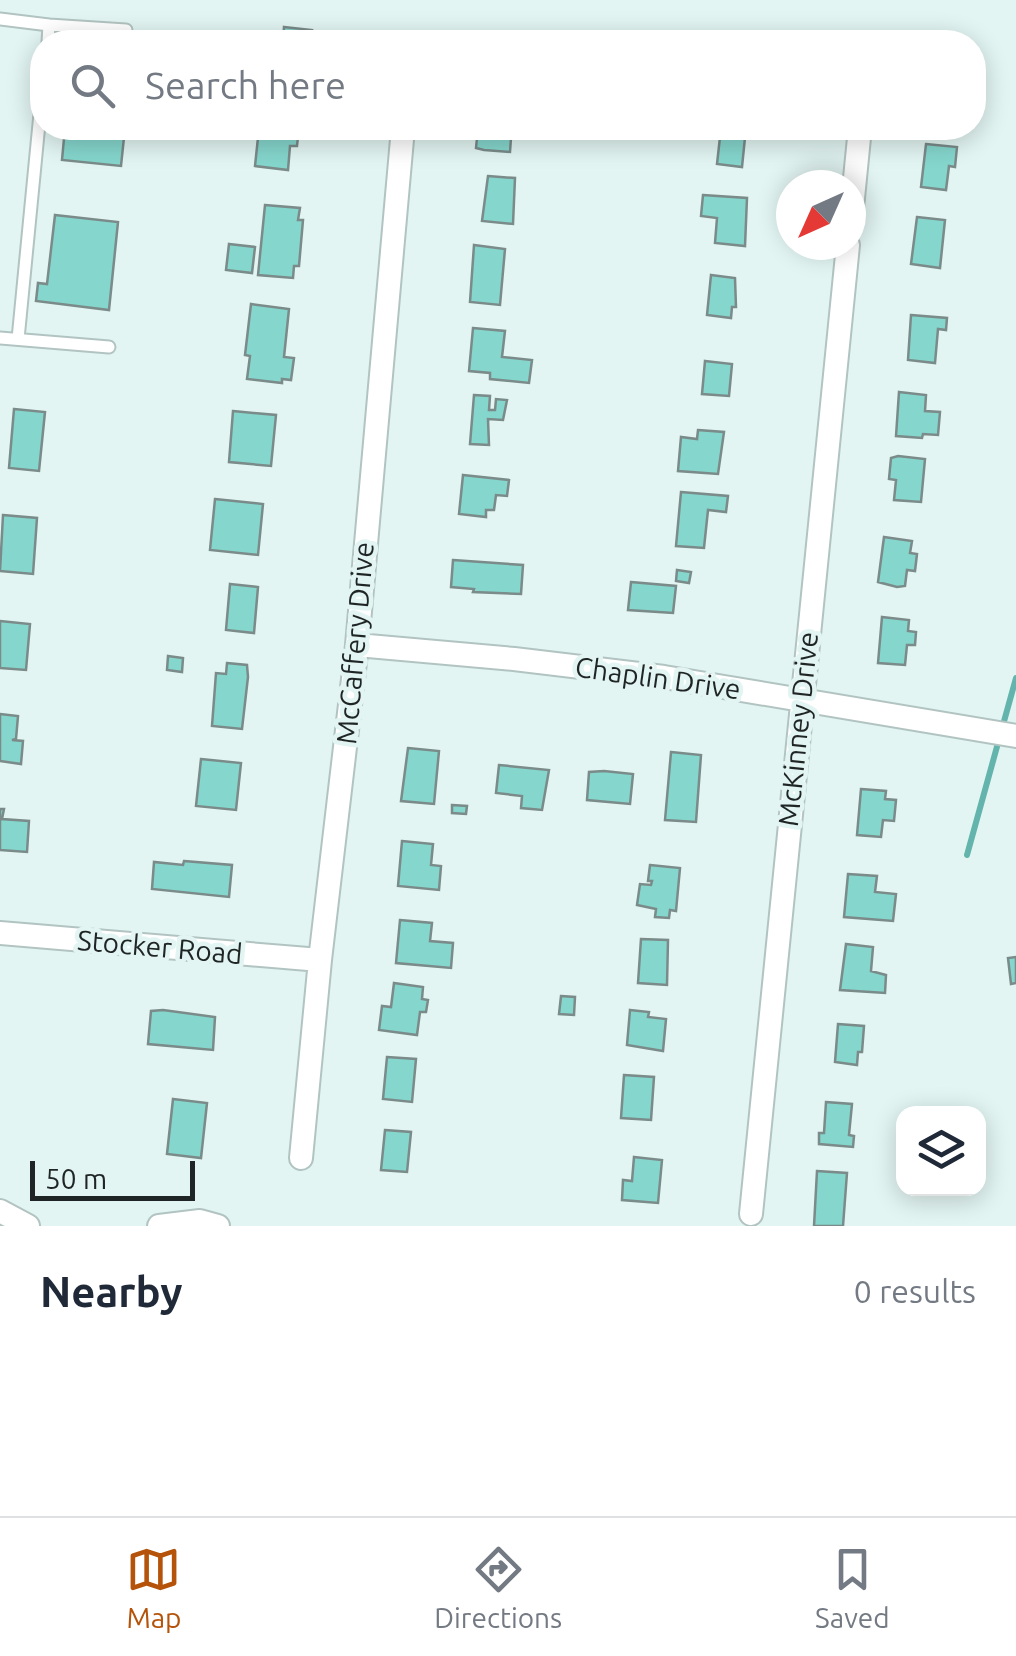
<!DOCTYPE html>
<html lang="en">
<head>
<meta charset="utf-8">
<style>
  :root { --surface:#fff; --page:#f6f6f7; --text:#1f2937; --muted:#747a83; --line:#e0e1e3; --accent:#b45309 }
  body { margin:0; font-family:Ubuntu,sans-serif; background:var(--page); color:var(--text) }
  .controls { position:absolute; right:30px; bottom:30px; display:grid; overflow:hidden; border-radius:20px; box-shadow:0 5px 25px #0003 }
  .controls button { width:90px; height:90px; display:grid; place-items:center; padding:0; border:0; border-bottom:2px solid var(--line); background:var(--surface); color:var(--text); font:50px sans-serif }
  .compass { position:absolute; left:776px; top:170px; width:90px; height:90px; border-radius:50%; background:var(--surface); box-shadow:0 5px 25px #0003; rotate:225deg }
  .scale { position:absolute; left:30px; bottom:25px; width:165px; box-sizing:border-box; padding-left:10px; border:5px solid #1f2524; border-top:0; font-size:28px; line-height:35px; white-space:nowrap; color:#1f2524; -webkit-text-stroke:8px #e2f5f2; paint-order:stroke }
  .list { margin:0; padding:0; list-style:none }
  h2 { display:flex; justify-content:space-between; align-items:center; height:130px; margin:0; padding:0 40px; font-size:42px }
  h2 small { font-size:32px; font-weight:400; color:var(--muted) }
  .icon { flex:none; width:55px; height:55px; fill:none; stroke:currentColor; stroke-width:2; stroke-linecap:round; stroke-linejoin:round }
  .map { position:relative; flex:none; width:1016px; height:1226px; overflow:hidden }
  .search { position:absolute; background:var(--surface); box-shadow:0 5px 25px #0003; left:30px; right:30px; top:30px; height:110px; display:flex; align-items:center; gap:25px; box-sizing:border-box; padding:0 35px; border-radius:40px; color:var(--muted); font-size:38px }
  .sheet { height:290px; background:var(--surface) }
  nav { display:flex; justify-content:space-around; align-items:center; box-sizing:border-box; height:140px; border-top:2px solid var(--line); background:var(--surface); font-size:28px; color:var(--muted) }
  nav a { display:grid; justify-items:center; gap:5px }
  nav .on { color:var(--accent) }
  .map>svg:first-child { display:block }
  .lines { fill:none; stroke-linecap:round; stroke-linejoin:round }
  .stream { stroke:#63b4ac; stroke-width:6 }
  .building { fill:#85d6cd; stroke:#7a8b89; stroke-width:2.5 }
  .lane-casing { stroke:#b2c4c1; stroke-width:15 }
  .street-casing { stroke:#b2c4c1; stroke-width:26 }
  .lane { stroke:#fff; stroke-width:11 }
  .street { stroke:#fff; stroke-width:22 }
  .labels { text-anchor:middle; stroke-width:9; stroke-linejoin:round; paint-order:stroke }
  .street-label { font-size:28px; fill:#1f2524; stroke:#e2f5f2 }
</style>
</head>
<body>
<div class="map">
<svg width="1016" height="1226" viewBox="0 0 1016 1226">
  <rect width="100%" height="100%" fill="#e2f5f2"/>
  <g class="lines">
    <!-- stream -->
    <path class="stream" d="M967 855 1016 678"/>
  </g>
  <!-- building -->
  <path class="building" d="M284 27 312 30 310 42H283Z
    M730 33 767 37V42H730Z
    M559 35 599 41V42H558Z
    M65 128H125L121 166 62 160Z
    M259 128H299L297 146H290L288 170 255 166Z
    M478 128H519L518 138H511L510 152 484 150 476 148Z
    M721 128H746L742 167 717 164Z
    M926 144 957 147 955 167 949 166 946 190 921 187Z
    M488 176 515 178 513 224 482 221Z
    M703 195 747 198 745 246 715 243 717 218 701 216Z
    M265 205 300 208 298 220H303L299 266H294L293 278 258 275Z
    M55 215 118 222 109 310 36 301 38 283 47 284Z
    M917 217 945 220 940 268 911 264Z
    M229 244 255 247 252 273 226 270Z
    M474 245 505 249 500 305 470 302Z
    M711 275 735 278 736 307H732L731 318 707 315Z
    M251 304 289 309 284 357 294 358 291 380 282 379V383L247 379 250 356 245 355Z
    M911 315 947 318 946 330 938 329 935 363 908 360Z
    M473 328 505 331 502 357 532 360 529 383 490 379V373L469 371Z
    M705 361 732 364 729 396 702 394Z
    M899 392 926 395 925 411 940 412 938 435 923 434 922 438 896 436Z
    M474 395 490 396 489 410H495L496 399 507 400 503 420 488 419 489 445 470 444Z
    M14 409 45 412 39 471 9 468Z
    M233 411 276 415 271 466 229 462Z
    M698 430 724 432 718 474 678 471 681 437 697 439Z
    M898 456 925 459 921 502 894 500 896 480 889 479 891 458Z
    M463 475 509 480 507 496 496 495 494 510H486V517L459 514Z
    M681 492 728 496 726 512 708 510 704 548 676 546Z
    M215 499 263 504 258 555 210 550Z
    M3 515 37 518 33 574 0 571Z
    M884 537 912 541 910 553 917 554 915 571 907 570 905 586 897 587 878 582Z
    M453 560 523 565 521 594 473 592 474 589 451 587Z
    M677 570 691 572 689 583 676 581Z
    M631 582 676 586 673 613 628 610Z
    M230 584 258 587 254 633 226 630Z
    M882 617 909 620 908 631 916 632 915 645H907L905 665 878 663Z
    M0 621 30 624 26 670 0 668Z
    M168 656 183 658 182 672 167 670Z
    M227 663 247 665 248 677 242 729 212 726 216 673 226 674Z
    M0 714 18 716 16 739 12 740 23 741 21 764 0 761Z
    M408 748 439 751 434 804 401 801Z
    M671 752 701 755 696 822 665 820Z
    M201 759 241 763 236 810 196 806Z
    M499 765 549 770 542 810 521 808 522 796 496 793Z
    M604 771 633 774 630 804 587 800 589 772Z
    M861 789 886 791 885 799 896 800 894 821 883 820 881 837 857 835Z
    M452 805 467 806 466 814 452 813Z
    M0 809H4L2 819 29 821 27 852 0 850Z
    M402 841 433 844 431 865 441 866 439 890 398 886Z
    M184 861 232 865 229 897 152 889 154 862 183 865Z
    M650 865 680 868 676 911 670 910 669 918 655 917 656 909 637 905 640 884 651 885 652 881H648Z
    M848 874 877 876 875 892 896 894 893 921 844 917Z
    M400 920 432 923 430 941 453 943 451 968 396 963Z
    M641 939 668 940 667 985 638 983Z
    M846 944 873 947 871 971 886 975 885 993 840 990Z
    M1016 957V983L1011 984 1008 958Z
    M394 983 423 987 422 999 428 1000 426 1012H420L417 1035 379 1030 382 1006 391 1007Z
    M561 996 575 997 574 1015 559 1014Z
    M163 1010 215 1017 213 1050 148 1044 151 1011Z
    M630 1010 649 1012 648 1017 666 1019 663 1051 627 1045Z
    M838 1024 864 1026 862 1052H858L857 1065 835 1062Z
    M387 1057 416 1059 412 1102 383 1099Z
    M624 1075 654 1077 651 1120 621 1118Z
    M173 1099 207 1103 201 1158 167 1154Z
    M826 1102 852 1104 849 1135 854 1136 853 1147 819 1144V1133H824Z
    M385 1130 411 1132 407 1172 381 1170Z
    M634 1157 662 1160 658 1203 622 1200 623 1180 632 1181Z
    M817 1171 847 1173 843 1226H814Z"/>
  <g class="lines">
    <!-- lane casing -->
    <g class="lane-casing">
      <path id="lane" d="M0 19 49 25 48 42
        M49 25 126 30
        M0 338 109 347
        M18 339 42 93"/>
    </g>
    <!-- street casing -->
    <g class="street-casing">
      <path id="street" d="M851 218 860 128
        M357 645 514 659 664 677 1016 736
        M0 933 320 960
        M301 1158 320 960 357 645 403 128
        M0 1211 28 1226
        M751 1214 848 245
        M159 1226 200 1221 218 1226"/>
    </g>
    <!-- lane -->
    <use href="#lane" class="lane"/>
    <!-- street -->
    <use href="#street" class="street"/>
  </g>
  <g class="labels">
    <!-- street labels -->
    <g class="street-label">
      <text transform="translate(355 643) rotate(-85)" y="10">McCaffery Drive</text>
      <text transform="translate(658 678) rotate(8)" y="10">Chaplin Drive</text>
      <text transform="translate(798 729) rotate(-84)" y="10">McKinney Drive</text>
      <text transform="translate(160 947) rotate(5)" y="10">Stocker Road</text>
    </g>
  </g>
</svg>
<div class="controls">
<button><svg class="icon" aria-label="layers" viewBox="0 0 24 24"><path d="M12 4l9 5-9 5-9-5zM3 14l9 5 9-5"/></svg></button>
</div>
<svg class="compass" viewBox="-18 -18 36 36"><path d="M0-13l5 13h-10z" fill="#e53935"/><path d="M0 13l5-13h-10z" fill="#747a83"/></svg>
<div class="scale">50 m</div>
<div class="search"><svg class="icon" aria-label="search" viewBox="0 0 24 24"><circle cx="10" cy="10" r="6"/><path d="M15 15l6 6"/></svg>Search here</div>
</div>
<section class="sheet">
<h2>Nearby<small>0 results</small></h2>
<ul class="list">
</ul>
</section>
<nav>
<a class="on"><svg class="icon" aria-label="map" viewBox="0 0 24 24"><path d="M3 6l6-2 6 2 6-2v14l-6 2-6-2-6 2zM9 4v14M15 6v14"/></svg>Map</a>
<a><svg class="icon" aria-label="directions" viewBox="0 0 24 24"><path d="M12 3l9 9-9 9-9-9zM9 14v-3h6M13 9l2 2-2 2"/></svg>Directions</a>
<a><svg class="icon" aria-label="saved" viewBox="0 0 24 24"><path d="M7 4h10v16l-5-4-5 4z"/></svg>Saved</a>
</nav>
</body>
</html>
